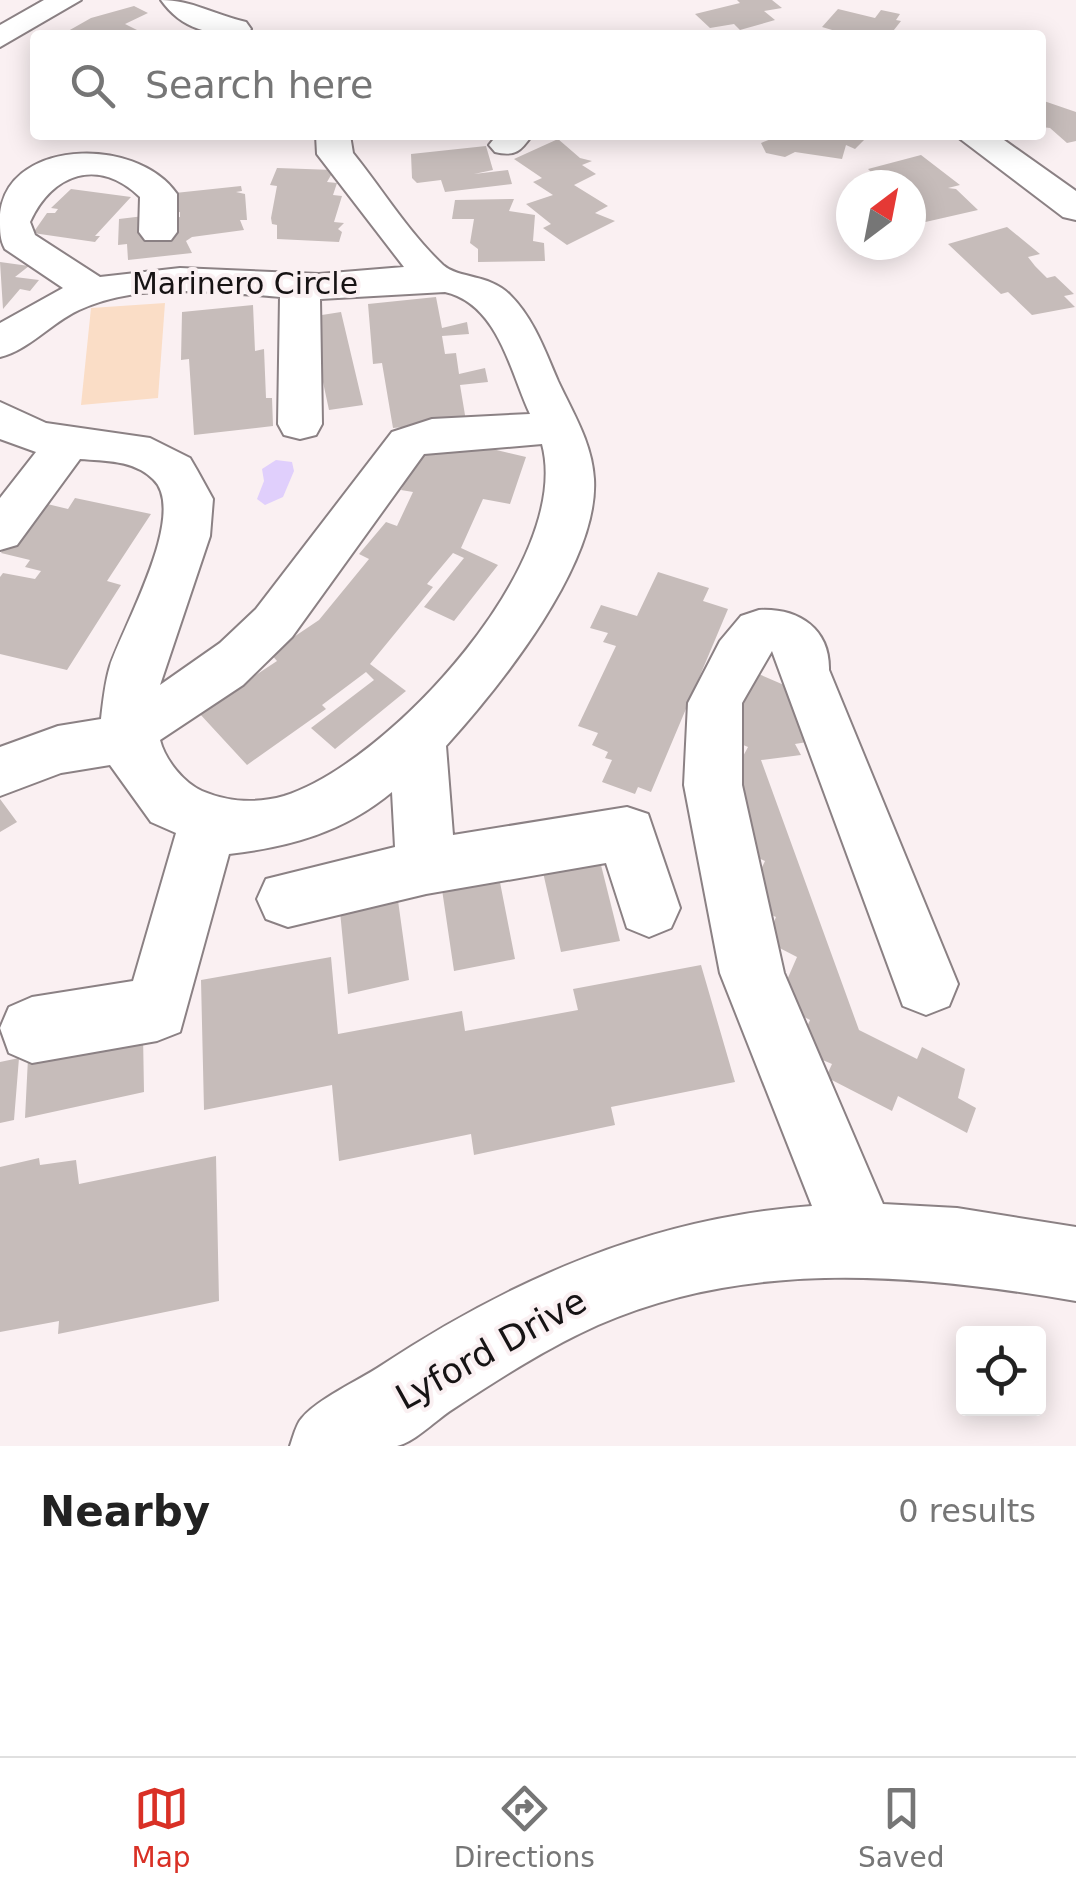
<!DOCTYPE html>
<html lang="en">
<head>
<meta charset="utf-8">
<style>
  :root { --surface:#fff; --page:#f2f2f2; --text:#222; --muted:#767676; --line:#e0e0e0; --accent:#d93025 }
  body { margin:0; font-family:"DejaVu Sans",sans-serif; background:var(--page); color:var(--text) }
  .controls { position:absolute; right:30px; bottom:30px; display:grid; overflow:hidden; border-radius:10px; box-shadow:0 5px 25px #0003 }
  .controls button { width:90px; height:90px; display:grid; place-items:center; padding:0; border:0; border-bottom:2px solid var(--line); background:var(--surface); color:var(--text); font:50px sans-serif }
  .compass { position:absolute; left:836px; top:170px; width:90px; height:90px; border-radius:50%; background:var(--surface); box-shadow:0 5px 25px #0003; rotate:32deg }
  .list { margin:0; padding:0; list-style:none }
  h2 { display:flex; justify-content:space-between; align-items:center; height:130px; margin:0; padding:0 40px; font-size:42px }
  h2 small { font-size:32px; font-weight:400; color:var(--muted) }
  .icon { flex:none; width:55px; height:55px; fill:none; stroke:currentColor; stroke-width:2; stroke-linecap:round; stroke-linejoin:round }
  .map { position:relative; flex:none; width:1076px; height:1446px; overflow:hidden }
  .search { position:absolute; background:var(--surface); box-shadow:0 5px 25px #0003; left:30px; right:30px; top:30px; height:110px; display:flex; align-items:center; gap:25px; box-sizing:border-box; padding:0 35px; border-radius:10px; color:var(--muted); font-size:38px }
  .sheet { height:310px; background:var(--surface) }
  nav { display:flex; justify-content:space-around; align-items:center; box-sizing:border-box; height:140px; border-top:2px solid var(--line); background:var(--surface); font-size:28px; color:var(--muted) }
  nav a { display:grid; justify-items:center; gap:5px }
  nav .on { color:var(--accent) }
  .map>svg:first-child { display:block }
  .green { fill:#faddc6 }
  .water { fill:#e0cffc }
  .building { fill:#c6bcba }
  .lines { fill:none; stroke-linecap:round; stroke-linejoin:round }
  .minor-casing { stroke:#8b8184; stroke-width:4 }
  .minor { fill:#fff; fill-rule:evenodd }
  .labels { text-anchor:middle; stroke-width:8; stroke-linejoin:round; paint-order:stroke }
  .street-label { font-size:30px; fill:#161314; stroke:#faf0f2 }
  .near-street-label { font-size:35px; fill:#161314; stroke:#faf0f2 }
</style>
</head>
<body>
<div class="map">
<svg width="1076" height="1446" viewBox="0 0 1076 1446">
  <rect width="100%" height="100%" fill="#faf0f2"/>
  <!-- green -->
  <path class="green" d="M165 303 158 398 81 405 91 308Z"/>
  <!-- water -->
  <path class="water" d="M276 460 292 462 294 471 283 497 265 505 257 499 264 481 262 469Z"/>
  <!-- building -->
  <path class="building" d="M737 0H772L782 8 764 11 775 20 740 30 734 24 710 28 695 14 740 3Z
    M134 6 148 13 125 24 141 32 134 35H61L91 18Z
    M838 9 875 18 881 10 900 14 896 20 901 21 890 35H849L822 27Z
    M1041 100 1076 112V141L1067 143 1050 128 1041 127Z
    M769 135 826 138 869 135 855 149 846 145 842 159 795 152 785 157 766 153 761 143 771 139Z
    M558 139 580 158 592 161 582 165 596 174 574 185 608 206 595 213 615 221 567 245 543 228 551 224 526 204 553 195 533 182 542 178 514 159Z
    M486 146 493 170 474 174 508 170 512 184 445 192 441 180 417 183 412 178 411 154Z
    M921 155 960 185 948 188 956 189 978 210 921 223 911 213V185H884L868 169Z
    M277 168 334 170 327 182 337 183 333 195 342 196 334 222 344 223 338 229 342 232 339 242 277 239V225L272 224 271 218 277 186 270 185Z
    M241 186 242 191 236 192 245 194 247 220H240L244 230 192 237 186 241 192 253 128 260 127 244 118 245 119 219 144 216V240L175 236 172 218 180 217V212L173 213 175 193Z
    M71 189 131 197 95 236H100L95 242 33 233 47 213H55L58 209 51 208Z
    M514 199 509 211 535 215 533 241 544 243 545 261 478 262V249L470 243 474 219H452L455 200Z
    M1007 227 1040 254 1028 257 1035 266 1047 278 1055 276 1074 294 1064 296 1075 307 1032 315 1008 292 1001 294 948 244Z
    M0 262 29 266 15 277 39 280 30 291 20 289 3 309Z
    M436 297 442 328 467 322 469 334 442 336 445 354 456 353 459 374 485 368 488 382 460 385 466 421 393 428 382 363 373 364 368 304Z
    M253 305 255 351 264 349 266 398H272L273 426 194 435 189 359 181 360 182 312Z
    M341 312 363 405 329 410 309 317Z
    M427 439 459 441 526 457 510 504 483 499 461 548 498 565 454 621 424 607 464 558 453 553 427 584 433 587 370 664 406 691 335 749 311 728 374 680 366 672 322 705 326 709 247 765 199 713 277 661 270 653 319 620 369 559 359 554 386 522 397 526 413 492 401 490Z
    M75 498 151 514 107 581 121 585 67 670 0 654V577L3 573 35 579 41 571 25 567 30 560 1 553 39 502 68 509Z
    M658 572 709 588 703 601 728 609 651 792 638 787 635 794 602 782 612 760 605 758 608 752 592 745 598 733 578 726 616 646 603 642 608 633 590 628 601 605 637 616Z
    M754 672 791 688 813 741 795 744 801 755 761 760 859 1030 917 1059 922 1047 965 1069 958 1098 976 1108 967 1133 898 1096 892 1111 826 1077 832 1064 797 1049 810 1020 777 1003 797 957 766 941 776 917 745 903 765 861 735 848 712 814 748 747 734 741 742 718 732 713Z
    M0 799 17 822 0 832Z
    M597 849 620 941 561 952 540 859Z
    M497 867 515 959 454 971 440 876Z
    M396 886 409 980 348 994 339 901Z
    M331 957 338 1034 462 1011 465 1031 578 1010 573 989 701 965 735 1082 611 1107 615 1125 474 1155 471 1134 339 1161 332 1085 204 1110 201 980Z
    M143 1034 144 1092 25 1118 28 1058Z
    M19 1058 14 1120 0 1123V1062Z
    M216 1156 219 1301 58 1334 59 1321 0 1332V1167L39 1158 40 1165 76 1160 79 1184Z"/>
  <g class="lines">
    <!-- minor casing -->
    <g class="minor-casing">
      <path id="minor" d="M44 0H81L0 47V25Z
        M161 0C192 0 215 15 246 22L251 29 246 35C211 35 182 30 161 0Z
        M316 135H350L353 153C382 189 409 233 443 265 459 279 490 274 510 295 534 319 545 351 558 381 573 413 592 443 594 479 599 564 500 686 446 746L453 835 627 807 648 814 680 908 671 928 649 937 627 928 606 863 426 894 288 927 266 919 257 899 266 879 395 847 392 792C344 832 290 847 229 854L180 1032 157 1041 32 1063 9 1053 0 1028 9 1007 32 997 133 981 176 833 151 822 110 765 61 773 0 796V747L58 726 101 719C103 702 105 682 110 666 123 626 189 512 153 479 134 460 105 461 80 459L17 545 0 550V498L36 452 0 439V402L46 423 150 438 190 458 197 470 213 499 210 536 160 685 220 643 256 609 392 432 432 419 530 414C510 371 498 304 445 292L320 299 322 424 316 435 300 439 284 435 278 424 280 297C215 292 140 282 79 310 51 323 29 350 0 357V323L63 288 5 249C0 240 0 231 0 220 0 139 136 134 177 194V232L171 240H145L139 232 140 197C99 157 52 173 30 222L35 235 100 277 180 268 319 274 404 267 317 154ZM542 444C574 562 389 763 284 796 256 804 228 802 202 791 184 783 165 760 160 740L243 685 292 637 424 454Z
        M497 135H532C521 151 515 157 495 152L489 145Z
        M955 135H997L1076 191V220L1063 217Z
        M759 610C799 608 830 629 829 670L958 984 949 1006 926 1015 903 1006 772 651 742 703V785L784 973 883 1204 957 1208 1076 1227V1301C918 1274 750 1258 598 1325 547 1348 500 1378 453 1409 437 1419 415 1442 397 1446 364 1446 323 1446 290 1446 293 1438 296 1424 302 1418 316 1400 359 1380 379 1367 512 1279 651 1218 812 1206L720 973 684 785 688 703 720 641 741 616Z"/>
    </g>
    <!-- minor -->
    <use href="#minor" class="minor"/>
  </g>
  <g class="labels">
    <!-- street labels -->
    <g class="street-label">
      <text x="245" y="294">Marinero Circle</text>
    </g>
    <!-- near-street labels -->
    <g class="near-street-label">
      <text transform="translate(491 1349) rotate(-29)" y="12">Lyford Drive</text>
    </g>
  </g>
</svg>
<div class="controls">
<button><svg class="icon" aria-label="locate" viewBox="0 0 24 24"><circle cx="12" cy="12" r="6"/><path d="M12 2v4M12 18v4M2 12h4M18 12h4"/></svg></button>
</div>
<svg class="compass" viewBox="-18 -18 36 36"><path d="M0-13l5 13h-10z" fill="#e53935"/><path d="M0 13l5-13h-10z" fill="#767676"/></svg>
<div class="search"><svg class="icon" aria-label="search" viewBox="0 0 24 24"><circle cx="10" cy="10" r="6"/><path d="M15 15l6 6"/></svg>Search here</div>
</div>
<section class="sheet">
<h2>Nearby<small>0 results</small></h2>
<ul class="list">
</ul>
</section>
<nav>
<a class="on"><svg class="icon" aria-label="map" viewBox="0 0 24 24"><path d="M3 6l6-2 6 2 6-2v14l-6 2-6-2-6 2zM9 4v14M15 6v14"/></svg>Map</a>
<a><svg class="icon" aria-label="directions" viewBox="0 0 24 24"><path d="M12 3l9 9-9 9-9-9zM9 14v-3h6M13 9l2 2-2 2"/></svg>Directions</a>
<a><svg class="icon" aria-label="saved" viewBox="0 0 24 24"><path d="M7 4h10v16l-5-4-5 4z"/></svg>Saved</a>
</nav>
</body>
</html>
